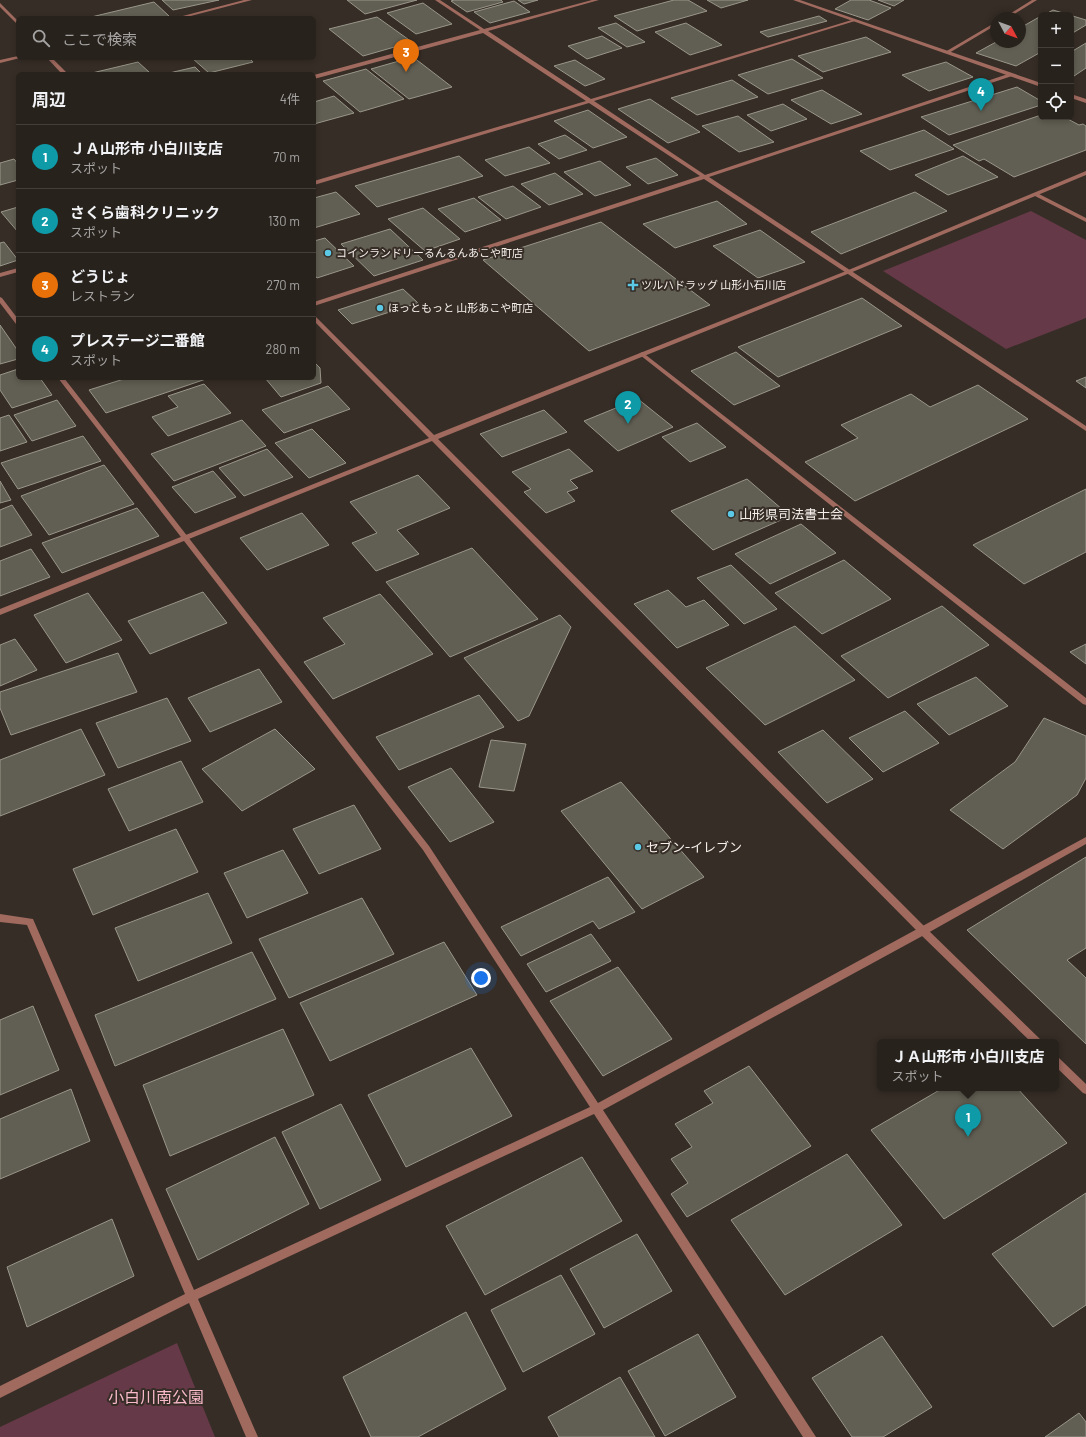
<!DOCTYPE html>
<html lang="ja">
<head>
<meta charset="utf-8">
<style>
  :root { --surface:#28221c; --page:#302a25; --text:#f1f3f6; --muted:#a5a4a3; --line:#443f3b; --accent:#5bc8e6 }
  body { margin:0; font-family:Barlow,"Noto Sans JP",sans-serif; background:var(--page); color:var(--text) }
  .controls { position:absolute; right:12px; top:12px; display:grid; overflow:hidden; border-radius:6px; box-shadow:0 2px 6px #0003 }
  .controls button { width:36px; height:36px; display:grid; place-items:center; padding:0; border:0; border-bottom:1px solid var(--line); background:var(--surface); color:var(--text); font:20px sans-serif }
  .compass { position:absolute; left:990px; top:12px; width:36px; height:36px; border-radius:50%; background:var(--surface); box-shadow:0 2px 6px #0003; rotate:131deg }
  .you { position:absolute; left:481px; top:978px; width:14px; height:14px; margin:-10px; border:3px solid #fff; border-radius:50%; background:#1a73e8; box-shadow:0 0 0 6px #1a73e833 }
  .badge { display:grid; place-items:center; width:26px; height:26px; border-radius:50%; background:var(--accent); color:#fff; font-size:13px; font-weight:700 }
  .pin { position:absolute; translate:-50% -33px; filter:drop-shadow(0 1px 2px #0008) }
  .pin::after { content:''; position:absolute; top:21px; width:14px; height:12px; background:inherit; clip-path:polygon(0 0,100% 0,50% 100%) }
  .popup { position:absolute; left:877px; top:1039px; width:182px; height:52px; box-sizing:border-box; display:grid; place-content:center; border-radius:6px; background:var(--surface); filter:drop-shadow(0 1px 3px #0005); font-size:13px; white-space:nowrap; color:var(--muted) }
  .popup b { font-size:15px; color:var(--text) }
  .popup::after { content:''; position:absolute; left:50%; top:100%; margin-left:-8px; border:8px solid transparent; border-top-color:var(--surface) }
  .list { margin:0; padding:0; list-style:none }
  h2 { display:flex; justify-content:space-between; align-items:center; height:52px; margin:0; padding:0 16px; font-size:17px }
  h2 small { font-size:13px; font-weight:400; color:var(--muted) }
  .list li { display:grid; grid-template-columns:26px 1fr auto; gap:12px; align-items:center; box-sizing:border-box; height:64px; padding:0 16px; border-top:1px solid var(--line) }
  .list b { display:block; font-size:15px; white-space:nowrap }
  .list p { margin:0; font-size:13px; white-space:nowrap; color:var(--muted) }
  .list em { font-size:13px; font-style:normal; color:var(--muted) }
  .icon { flex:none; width:22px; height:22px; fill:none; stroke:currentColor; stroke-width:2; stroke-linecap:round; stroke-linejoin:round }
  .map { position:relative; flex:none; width:1086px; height:1437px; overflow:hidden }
  .search { position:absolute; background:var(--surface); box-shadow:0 2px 6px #0003; left:16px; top:16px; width:300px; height:44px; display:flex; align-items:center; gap:10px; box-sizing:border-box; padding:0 14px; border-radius:6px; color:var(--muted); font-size:15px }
  .panel { position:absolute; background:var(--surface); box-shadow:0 2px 6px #0003; left:16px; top:72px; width:300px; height:308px; border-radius:6px }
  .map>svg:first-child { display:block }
  .green { fill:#653947 }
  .building { fill:#615e53; stroke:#99968a }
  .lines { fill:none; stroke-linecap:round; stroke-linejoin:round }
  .service { fill:#a06a5f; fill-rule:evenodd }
  .minor { fill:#a06a5f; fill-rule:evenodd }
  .poi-dot { fill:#5bc8e6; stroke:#362d26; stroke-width:1.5 }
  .labels { text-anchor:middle; stroke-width:4; stroke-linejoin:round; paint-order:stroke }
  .far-poi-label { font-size:11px; fill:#f6f0ec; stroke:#362d26; text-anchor:start }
  .poi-label { font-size:13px; fill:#f6f0ec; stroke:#362d26; text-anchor:start }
  .near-park-label { font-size:16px; fill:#f9b9cb; stroke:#362d26 }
</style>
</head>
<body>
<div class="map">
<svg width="1086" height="1437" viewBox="0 0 1086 1437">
  <rect width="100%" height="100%" fill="#362d26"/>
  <!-- green -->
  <path class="green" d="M1031 211 1086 240V318L1006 349 883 271Z
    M177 1343 215 1437H0V1427Z"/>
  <!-- building -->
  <path class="building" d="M162 0H219L173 10Z
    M347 0H417L365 14Z
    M454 0H501L503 2 467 12 451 1Z
    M518 0H538L524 4Z
    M674 0H688L707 11 637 31 614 16Z
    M707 0H748L721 8Z
    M851 0H869L891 8 868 20 835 9Z
    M878 0H904L894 6Z
    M514 1 530 12 490 23 474 12Z
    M154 2 169 16 159 18H87Z
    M423 3 452 24 416 34 387 13Z
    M1053 10 1086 20V25L1071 34V15H1044Z
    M819 16 827 21 768 37 760 32Z
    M1041 16V52L1016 66 976 53 996 42H1020V28Z
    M377 17 412 42 363 56 329 29Z
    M616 23 645 42 627 47 598 28Z
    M686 23 722 45 690 55 655 32Z
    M602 36 622 48 587 59 568 46Z
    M866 37 891 52 823 72 798 56Z
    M1086 43V68L1071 78V52Z
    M413 57 452 87 409 99 371 69Z
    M192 58H249L253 62 209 73Z
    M792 59 823 78 768 94 738 75Z
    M575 60 605 79 585 86 554 66Z
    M138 62 149 72 141 74 92 73Z
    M946 62 973 77 929 91 902 75Z
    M195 67 202 74H165Z
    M366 69 404 99 360 112 323 81Z
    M732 80 758 97 697 115 671 98Z
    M1017 87 1041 101V105L949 135 921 117Z
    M822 90 862 114 831 124 791 100Z
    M334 96 354 113 314 124V102Z
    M650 99 700 132 668 143 618 109Z
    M783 104 807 119 771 131 747 115Z
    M588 110 627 137 593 148 554 121Z
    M1041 115V117H1064L1079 125 1083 124 1086 126V150L1014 177 984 159 979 161 953 145Z
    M738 116 774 142 739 152 702 126Z
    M924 130 954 149 890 170 860 151Z
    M565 135 587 150 559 159 538 144Z
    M529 147 550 163 505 176 485 160Z
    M459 156 483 176 377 207 355 186Z
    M963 156 998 177 948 195 915 175Z
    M656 158 678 175 648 184 626 167Z
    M14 159 18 164V180L0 185V163Z
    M600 161 631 185 595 196 564 172Z
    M555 173 583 194 549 205 521 184Z
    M513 186 541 207 506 219 478 197Z
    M336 192 360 214 314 228V198Z
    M915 192 947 211 841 254 811 232Z
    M474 198 501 220 465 232 438 209Z
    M717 201 747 224 675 248 643 224Z
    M18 207V232L1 212Z
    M423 208 460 239 425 251 388 219Z
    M601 222 710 305 589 351 483 260Z
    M390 229 423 260 374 276 341 244Z
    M760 230 805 262 758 278 713 246Z
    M325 238 354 266 317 278 314 274V241Z
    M4 242 18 260 0 266V243Z
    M403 289 418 303 352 324 338 310Z
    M862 298 902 326 778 377 738 347Z
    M0 325 18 351V359L0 364Z
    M736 352 780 386 734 405 691 371Z
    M314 362 320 368 321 383 281 397 265 378H314Z
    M18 369V378H40L52 395 12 408 0 390V375Z
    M1086 377V388L1076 381Z
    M127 378H204L206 379 106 413 89 390Z
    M204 384 231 413 168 436 152 417 178 407 168 396Z
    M978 385 1028 419 855 501 805 462 858 438 841 425 911 394 930 407Z
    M328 386 350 409 284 433 262 410Z
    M638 399 673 427 618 451 584 421Z
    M57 400 76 426 32 441 14 415Z
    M544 410 567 432 502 457 480 434Z
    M9 415 27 442 0 451V418Z
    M242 420 266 446 174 481 151 454Z
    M697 423 726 447 690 462 662 437Z
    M312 429 346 463 309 478 275 443Z
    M83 436 101 461 18 489 1 463Z
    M267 449 293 477 244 496 219 468Z
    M569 449 593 471 570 480 578 488 567 492 575 501 546 513 524 492 531 489 512 472Z
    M104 465 134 504 49 535 21 496Z
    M213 471 236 497 195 513 172 487Z
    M418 475 450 508 397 530 419 554 376 571 352 543 377 533 350 502Z
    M747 479 790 516 713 550 671 511Z
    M0 481 11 500 0 503Z
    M1086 489V552L1024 584 973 545Z
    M12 505 32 535 0 547V510Z
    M137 508 159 536 62 573 42 543Z
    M302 513 329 545 267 570 240 538Z
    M801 524 836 553 770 584 735 554Z
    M472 548 538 619 450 657 386 582Z
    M31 549 50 577 0 596V561Z
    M844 560 891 599 822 634 775 593Z
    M731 565 777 609 744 624 697 578Z
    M668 590 686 607 704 600 729 625 677 648 634 604Z
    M203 592 227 623 150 654 128 621Z
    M88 593 122 640 66 663 34 615Z
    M380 594 433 654 333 699 304 662 345 644 323 618Z
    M942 606 989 645 888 698 841 656Z
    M560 615 571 627 529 716 518 721 464 658Z
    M795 626 855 680 765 725 706 668Z
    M15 639 37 670 0 686V645Z
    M1086 644V664L1070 652Z
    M118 653 137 692 11 735 0 708V692Z
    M259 669 282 702 210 732 188 698Z
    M976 677 1008 706 949 735 917 704Z
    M479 695 504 727 399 770 376 737Z
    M167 698 191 741 118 768 96 723Z
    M905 711 939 743 883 772 849 738Z
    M1044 718 1086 736V778L1077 795 1003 849 950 810 1015 762Z
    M81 729 105 775 0 816V760Z
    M275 729 315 769 242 811 202 769Z
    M823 730 873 779 827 803 778 752Z
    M491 740 526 744 514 791 479 787Z
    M181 761 203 802 129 831 108 789Z
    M451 768 494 822 450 842 408 787Z
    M621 782 704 877 642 909 561 811Z
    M354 805 381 849 319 874 293 829Z
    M176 829 198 872 93 915 73 869Z
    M283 850 308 893 247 918 224 873Z
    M1086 857V948L1067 960 1086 978V1044L967 930Z
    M608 877 635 912 599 929 593 921 521 956 501 927Z
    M208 893 232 943 138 981 115 928Z
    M362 898 394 954 289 998 259 939Z
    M591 934 611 961 546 992 527 964Z
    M444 942 477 995 330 1061 300 1003Z
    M252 952 276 999 115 1066 95 1015Z
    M618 967 672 1039 603 1076 550 1001Z
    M33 1006 59 1070 0 1095V1020Z
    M283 1029 314 1095 170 1156 143 1085Z
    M471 1048 512 1116 406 1167 368 1095Z
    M749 1066 811 1146 687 1217 671 1194 688 1183 671 1159 692 1147 675 1124 713 1103 704 1091Z
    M943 1088H1017L1067 1143 944 1219 871 1130Z
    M71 1089 90 1141 0 1179V1119Z
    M341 1104 381 1180 320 1209 282 1132Z
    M275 1137 309 1204 198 1260 166 1189Z
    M847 1154 902 1225 785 1295 731 1220Z
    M582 1157 622 1221 485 1295 446 1226Z
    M1086 1193V1305L1053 1327 992 1254Z
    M112 1219 134 1276 27 1327 7 1267Z
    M637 1234 672 1291 604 1328 570 1269Z
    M561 1275 595 1334 523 1372 491 1310Z
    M466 1312 506 1389 418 1437H371L343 1377Z
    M698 1334 736 1397 665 1436 628 1371Z
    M882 1336 932 1407 883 1437H852L812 1378Z
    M620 1377 655 1437H559L548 1417Z
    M1079 1413 1086 1422V1437H1045Z"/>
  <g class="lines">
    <!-- service -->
    <path class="service" d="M244 0H252L183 18H175Z
      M435 0H440L484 29 592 0H599L488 31 591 99 855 19V21L594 101 705 175 1008 74H1012V76L709 177 1086 426V431L704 179 314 306V302L700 176 589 103 314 185V181L586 101 483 33 314 79V75L480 30Z
      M1032 0H1037L1008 18H1003Z
      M996 22V25L949 53 945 52Z
      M18 56V58H20L0 63V60Z
      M1035 194H1039L1086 218V222L1035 196Z
      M18 268V272L0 277V273Z
      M0 297 2 298 18 319V325L16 324 0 303Z
      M642 352 1086 698V705L1083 704 640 355 639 354Z
      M58 378H64L429 846 598 1103 1086 837V844L926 934 603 1110 816 1437H803L594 1114 198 1299 258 1437H246L189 1303 0 1398V1386L185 1294 27 925 0 922V914L33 919 194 1290 590 1107 423 850Z"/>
    <!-- minor -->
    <path class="minor" d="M793 0H800L1041 83V87Z
      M0 3 18 21V25L0 7Z
      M47 58H52L68 74H62Z
      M1071 94 1086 99V103L1071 98Z
      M1086 171V175L850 273 438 439 926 928 1040 1039 1042 1042H1031L920 934 432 441 0 615V609L429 438 314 321V316L316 317 434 435 846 271Z
      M1056 1057 1059 1058 1086 1084V1094L1083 1093 1056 1067Z"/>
  </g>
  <!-- markers -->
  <g class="poi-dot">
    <circle cx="328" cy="253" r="4"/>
    <path d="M631 279h4v4h4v4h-4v4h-4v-4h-4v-4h4z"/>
    <circle cx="380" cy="308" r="4"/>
    <circle cx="731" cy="514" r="4"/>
    <circle cx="638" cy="847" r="4"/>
  </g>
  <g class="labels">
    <!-- far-poi labels -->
    <g class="far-poi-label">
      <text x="336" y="257">コインランドリーるんるんあこや町店</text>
      <text x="641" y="289">ツルハドラッグ 山形小石川店</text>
      <text x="388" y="312">ほっともっと 山形あこや町店</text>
    </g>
    <!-- poi labels -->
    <g class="poi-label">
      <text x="739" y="519">山形県司法書士会</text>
      <text x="646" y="852">セブン-イレブン</text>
    </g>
    <!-- near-park labels -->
    <g class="near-park-label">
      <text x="156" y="1403">小白川南公園</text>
    </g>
  </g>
</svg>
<div class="controls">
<button>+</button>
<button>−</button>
<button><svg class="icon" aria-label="locate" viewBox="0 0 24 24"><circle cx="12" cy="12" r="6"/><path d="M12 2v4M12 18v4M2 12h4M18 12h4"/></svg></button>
</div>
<svg class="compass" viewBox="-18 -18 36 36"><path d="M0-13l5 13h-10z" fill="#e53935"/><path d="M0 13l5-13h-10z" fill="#a5a4a3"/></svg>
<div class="you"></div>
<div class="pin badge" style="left:968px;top:1137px;background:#0f9aa8">1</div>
<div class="popup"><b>ＪＡ山形市 小白川支店</b>スポット</div>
<div class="pin badge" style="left:628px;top:424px;background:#0f9aa8">2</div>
<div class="pin badge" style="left:406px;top:72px;background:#e8710a">3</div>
<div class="pin badge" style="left:981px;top:111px;background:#0f9aa8">4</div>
<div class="search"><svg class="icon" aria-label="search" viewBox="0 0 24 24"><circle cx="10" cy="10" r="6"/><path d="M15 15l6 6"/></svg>ここで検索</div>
<section class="panel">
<h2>周辺<small>4件</small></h2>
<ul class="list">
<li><span class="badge" style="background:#0f9aa8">1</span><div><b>ＪＡ山形市 小白川支店</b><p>スポット</p></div><em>70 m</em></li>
<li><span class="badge" style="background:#0f9aa8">2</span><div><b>さくら歯科クリニック</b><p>スポット</p></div><em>130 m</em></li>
<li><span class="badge" style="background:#e8710a">3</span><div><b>どうじょ</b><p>レストラン</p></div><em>270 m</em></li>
<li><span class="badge" style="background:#0f9aa8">4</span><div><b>プレステージ二番館</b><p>スポット</p></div><em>280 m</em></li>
</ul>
</section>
</div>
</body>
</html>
